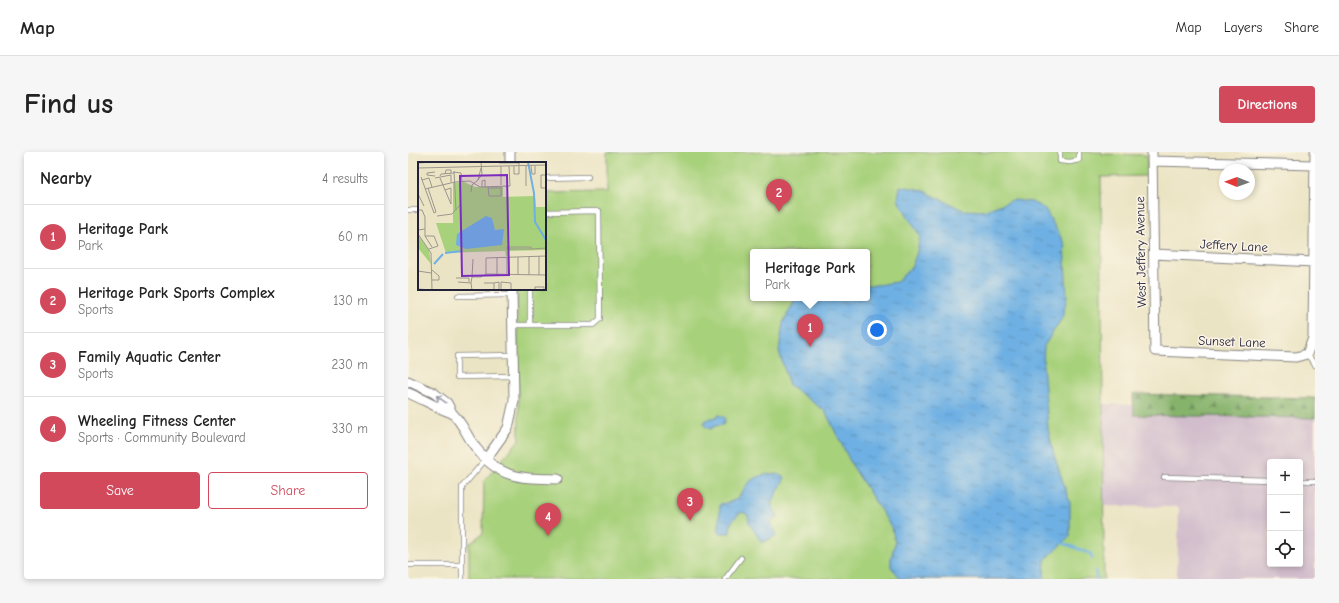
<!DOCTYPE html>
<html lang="en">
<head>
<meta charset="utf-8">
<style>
  :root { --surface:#fff; --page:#f6f6f6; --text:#222; --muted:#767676; --line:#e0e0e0; --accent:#d1495b }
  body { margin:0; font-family:"Comic Neue",sans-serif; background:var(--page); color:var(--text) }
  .controls { position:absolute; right:12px; bottom:12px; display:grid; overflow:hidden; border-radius:4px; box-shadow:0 2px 6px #0003 }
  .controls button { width:36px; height:36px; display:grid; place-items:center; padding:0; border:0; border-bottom:1px solid var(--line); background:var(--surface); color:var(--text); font:20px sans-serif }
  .compass { position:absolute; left:811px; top:12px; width:36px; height:36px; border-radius:50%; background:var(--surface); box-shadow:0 2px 6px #0003; rotate:271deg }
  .you { position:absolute; left:469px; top:178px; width:14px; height:14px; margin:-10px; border:3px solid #fff; border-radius:50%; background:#1a73e8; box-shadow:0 0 0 6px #1a73e833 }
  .badge { display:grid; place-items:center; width:26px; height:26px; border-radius:50%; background:var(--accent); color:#fff; font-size:13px; font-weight:700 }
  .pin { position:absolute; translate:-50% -33px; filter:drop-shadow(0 1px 2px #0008) }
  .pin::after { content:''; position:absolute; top:21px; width:14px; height:12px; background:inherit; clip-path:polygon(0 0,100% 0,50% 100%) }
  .popup { position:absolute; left:342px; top:97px; width:120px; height:52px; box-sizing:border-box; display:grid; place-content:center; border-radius:4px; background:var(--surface); filter:drop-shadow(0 1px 3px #0005); font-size:13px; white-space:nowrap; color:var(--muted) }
  .popup b { font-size:15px; color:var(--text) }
  .popup::after { content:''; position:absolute; left:50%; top:100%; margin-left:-8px; border:8px solid transparent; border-top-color:var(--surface) }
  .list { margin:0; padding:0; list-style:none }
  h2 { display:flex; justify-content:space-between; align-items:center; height:52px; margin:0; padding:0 16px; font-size:17px }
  h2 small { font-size:13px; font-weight:400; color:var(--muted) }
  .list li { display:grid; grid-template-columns:26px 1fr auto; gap:12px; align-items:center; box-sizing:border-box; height:64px; padding:0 16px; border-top:1px solid var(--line) }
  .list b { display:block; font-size:15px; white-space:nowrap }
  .list p { margin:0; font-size:13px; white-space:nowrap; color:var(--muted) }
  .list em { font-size:13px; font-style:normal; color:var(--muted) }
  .actions { display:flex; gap:8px; padding:12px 16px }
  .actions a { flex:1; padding:9px 0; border:1px solid var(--accent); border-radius:4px; text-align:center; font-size:14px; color:var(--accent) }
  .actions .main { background:var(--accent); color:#fff }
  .icon { flex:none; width:22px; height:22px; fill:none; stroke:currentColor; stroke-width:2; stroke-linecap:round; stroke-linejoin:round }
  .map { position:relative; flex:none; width:907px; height:427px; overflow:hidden; border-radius:4px }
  header { display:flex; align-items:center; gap:24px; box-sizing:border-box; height:56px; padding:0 20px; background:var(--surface); border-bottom:1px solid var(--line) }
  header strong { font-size:19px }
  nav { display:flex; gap:22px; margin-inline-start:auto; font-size:14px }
  .intro { display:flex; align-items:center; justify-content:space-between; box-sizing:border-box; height:96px; padding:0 24px }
  h1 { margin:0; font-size:28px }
  .button { padding:10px 18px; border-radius:4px; background:var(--accent); color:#fff; font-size:14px; font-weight:700 }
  main { display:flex; gap:24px; padding:0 24px }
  aside { flex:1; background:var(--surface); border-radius:4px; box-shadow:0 2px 6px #0003 }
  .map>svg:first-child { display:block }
  .industrial { fill:#d1bdcc; fill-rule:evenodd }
  .forest { fill:url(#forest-firs); stroke:#546a54 }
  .park { fill:#a8d17c; stroke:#657a5c; fill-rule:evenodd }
  .water { fill:url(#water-ripples); stroke:#48698f }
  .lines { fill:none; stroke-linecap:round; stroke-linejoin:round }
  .stream { stroke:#6eb0e3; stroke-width:2.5 }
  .lane-casing { stroke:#868380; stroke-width:6 }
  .street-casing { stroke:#868380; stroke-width:11 }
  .lane { stroke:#fff; stroke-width:4.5 }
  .street { stroke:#fff; stroke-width:9 }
  .oneway { stroke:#9c9ca7 }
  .labels { text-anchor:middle; stroke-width:3; stroke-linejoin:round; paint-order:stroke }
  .street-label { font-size:13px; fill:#22223b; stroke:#fcf5e5 }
  .inset-river { fill:none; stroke:#6eb0e3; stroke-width:2 }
  .inset-road { fill:none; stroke:#9b968d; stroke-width:1 }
  .view { fill:#7b2cbf; fill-opacity:0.15; stroke:#7b2cbf; stroke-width:2 }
  .inset-edge { fill:none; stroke:#22223b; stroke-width:2 }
</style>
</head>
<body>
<header>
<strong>Map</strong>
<nav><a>Map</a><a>Layers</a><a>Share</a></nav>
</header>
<div class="intro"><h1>Find us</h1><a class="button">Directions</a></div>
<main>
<aside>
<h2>Nearby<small>4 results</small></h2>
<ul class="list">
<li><span class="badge">1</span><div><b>Heritage Park</b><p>Park</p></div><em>60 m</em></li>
<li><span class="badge">2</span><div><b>Heritage Park Sports Complex</b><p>Sports</p></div><em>130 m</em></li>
<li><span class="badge">3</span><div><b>Family Aquatic Center</b><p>Sports</p></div><em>230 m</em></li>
<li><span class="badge">4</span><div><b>Wheeling Fitness Center</b><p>Sports · Community Boulevard</p></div><em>330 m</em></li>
</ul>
<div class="actions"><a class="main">Save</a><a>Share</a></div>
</aside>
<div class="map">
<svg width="907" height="427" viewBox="0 0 907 427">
  <defs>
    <pattern id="forest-firs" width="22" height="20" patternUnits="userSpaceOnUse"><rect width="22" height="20" fill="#86b36c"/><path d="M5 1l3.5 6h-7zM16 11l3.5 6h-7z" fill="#6d915a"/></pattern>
    <pattern id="water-ripples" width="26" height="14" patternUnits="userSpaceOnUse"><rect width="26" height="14" fill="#6eb0e3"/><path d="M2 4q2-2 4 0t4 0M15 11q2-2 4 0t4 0" fill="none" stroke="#5a8fb9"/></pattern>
  </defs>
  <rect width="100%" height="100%" fill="#fcf5e5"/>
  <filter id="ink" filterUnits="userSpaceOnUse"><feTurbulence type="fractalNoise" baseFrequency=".025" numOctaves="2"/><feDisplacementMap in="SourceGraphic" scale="8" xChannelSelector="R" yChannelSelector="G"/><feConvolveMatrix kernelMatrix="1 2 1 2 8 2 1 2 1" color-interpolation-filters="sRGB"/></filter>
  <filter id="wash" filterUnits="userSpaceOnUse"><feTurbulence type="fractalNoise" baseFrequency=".012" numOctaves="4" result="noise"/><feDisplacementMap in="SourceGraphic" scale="16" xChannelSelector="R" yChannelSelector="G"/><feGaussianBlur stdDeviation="0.9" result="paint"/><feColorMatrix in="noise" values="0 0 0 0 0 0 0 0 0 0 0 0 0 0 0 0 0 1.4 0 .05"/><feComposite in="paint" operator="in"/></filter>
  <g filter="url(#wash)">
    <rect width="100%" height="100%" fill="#ebe4c4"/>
    <!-- industrial -->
    <path class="industrial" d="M695 252 907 259V427H769L771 355 696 354ZM862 310H892V412H862Z"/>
    <!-- forest -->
    <path class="forest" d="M725 242 907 246V266L726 263Z"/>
    <!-- park -->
    <path class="park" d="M199 0H694V2L739 3V24L693 25 695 252 696 427H61V392L75 381 76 329 111 288 109 137H137V41L199 40ZM345 100H459V146H345Z"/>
    <!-- water -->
    <path class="water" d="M492 34 514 38 555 58 575 59 605 48 624 50 637 57 656 91 659 145 654 166 636 194 635 212 640 277 646 303 662 351V384L637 408 636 427H493L483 415V407L487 391 484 376 444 313 417 259 381 233 371 199 375 171 388 146H459V133H470L489 130 504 114 509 100 512 84 490 48Z
      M311 263 317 266 316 272 314 273 307 274 303 277 298 275 296 271 297 269 302 266H306Z
      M360 322H369L377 326 363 352 370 364 362 370 369 383 354 391 341 371 340 363 334 360C325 366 322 370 322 381H311L312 352C339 349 330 336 347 326 351 324 356 323 360 322Z"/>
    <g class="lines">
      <!-- stream -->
      <path class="stream" d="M653 390 683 402 684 407
        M687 419 689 427"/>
    </g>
  </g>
  <g filter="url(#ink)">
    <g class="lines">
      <!-- lane casing -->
      <g class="lane-casing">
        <path id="lane" d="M652 0V9L662 10 671 8V0
          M137 26 180 25
          M0 58H11
          M122 137V173
          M50 144 104 143
          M105 173H185L192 167 191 59 137 60
          M899 202 907 213
          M105 203 49 204V225L105 224
          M756 325 862 328
          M892 329H907
          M0 413H54
          M54 427V335L78 307
          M317 427 333 406"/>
      </g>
      <!-- street casing -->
      <g class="street-casing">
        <path id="street" d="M102 0V11
          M744 0 747 199 888 205 899 202 905 186 907 0
          M744 9 906 13
          M746 102 905 110
          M0 229 26 241 39 251 44 261C29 256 15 247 0 241
          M44 261C55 271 59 285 68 296 92 328 114 326 150 327
          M78 307 100 276 106 249 104 137"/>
      </g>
      <!-- lane -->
      <use href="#lane" class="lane"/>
      <!-- street -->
      <use href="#street" class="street"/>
    </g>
    <!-- one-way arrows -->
    <defs><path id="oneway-shaft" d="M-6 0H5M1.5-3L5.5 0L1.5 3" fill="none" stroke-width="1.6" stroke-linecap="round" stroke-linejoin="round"/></defs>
    <use class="oneway" href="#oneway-shaft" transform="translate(33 247) rotate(-144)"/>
  </g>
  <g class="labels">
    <!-- street labels -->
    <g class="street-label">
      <text transform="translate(826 93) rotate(3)" y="5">Jeffery Lane</text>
      <text transform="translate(732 100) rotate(-91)" y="5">West Jeffery Avenue</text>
      <text transform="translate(824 189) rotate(2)" y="5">Sunset Lane</text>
    </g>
  </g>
  <!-- overview -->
  <g transform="translate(10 10)">
    <rect width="128" height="128" fill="#ebe4c4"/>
    <path d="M0 73 11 88 13 102 0 86Z" fill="#a8d17c"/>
    <path d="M46 20 57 25H85V35L117 34 118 45H128V88L90 89V94H88L87 89 28 91 18 61H35V21Z" fill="#a8d17c"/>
    <path d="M68 54 74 56 77 68 86 67 84 83 48 87 38 83 39 72Z" fill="#6eb0e3"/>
    <path class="inset-river" d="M110 0 116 31 117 60 128 78M27 91 44 89M16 102 25 92"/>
    <path class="inset-road" d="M63 0 64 12 60 18 63 6M0 1 16 0M81 1H101M83 4V23M96 4V12H101V0M108 4V24M113 4 114 12H117V4M0 6 128 3M36 9 38 48M36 10 43 11 44 19M27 12 28 8H33V11M128 13H123V26H128M17 14 9 13V11L17 10M22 14 23 12 36 11M3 15 16 51 18 50 10 26M17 16 33 13V20M22 16 27 28 33 26V42L27 28M4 18 11 16 14 25M64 25V19L67 18V25M70 25 71 34H83V24M70 26H83M7 27 37 20 52 19 62 25 92 24 91 4M53 30 54 23 60 18M0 32 6 44M0 48H4L7 55V67L0 68M19 54 34 52 42 43M7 67V74H16L20 84 11 87M0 72 13 91 14 128M7 74 14 85M89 85H113L114 87H89ZM114 87 128 86M0 109 13 111M68 112V96L128 94M68 112 128 113M79 113V95M89 113V95M100 113V95M111 113V94M121 113V94M54 115 55 97M38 116H51V120M14 118H21V114L14 108M40 120 53 121 54 128M53 121 54 115H63L68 112M66 121H76V128M76 121 81 120V128M0 127 14 128M83 128V120L93 121V128M117 128V125H126V128"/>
    <path class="view" d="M89 13 91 113 44 114 42 14Z"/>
    <rect width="128" height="128" class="inset-edge"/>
  </g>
</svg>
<div class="controls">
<button>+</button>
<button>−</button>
<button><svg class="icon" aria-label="locate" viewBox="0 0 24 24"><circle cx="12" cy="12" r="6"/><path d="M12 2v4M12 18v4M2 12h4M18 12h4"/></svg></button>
</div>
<svg class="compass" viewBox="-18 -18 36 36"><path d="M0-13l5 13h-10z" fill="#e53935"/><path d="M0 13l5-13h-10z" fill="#767676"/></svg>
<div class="you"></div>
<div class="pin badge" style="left:402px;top:195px">1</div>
<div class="popup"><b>Heritage Park</b>Park</div>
<div class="pin badge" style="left:371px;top:60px">2</div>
<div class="pin badge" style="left:282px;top:369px">3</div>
<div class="pin badge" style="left:140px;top:384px">4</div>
</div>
</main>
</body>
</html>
